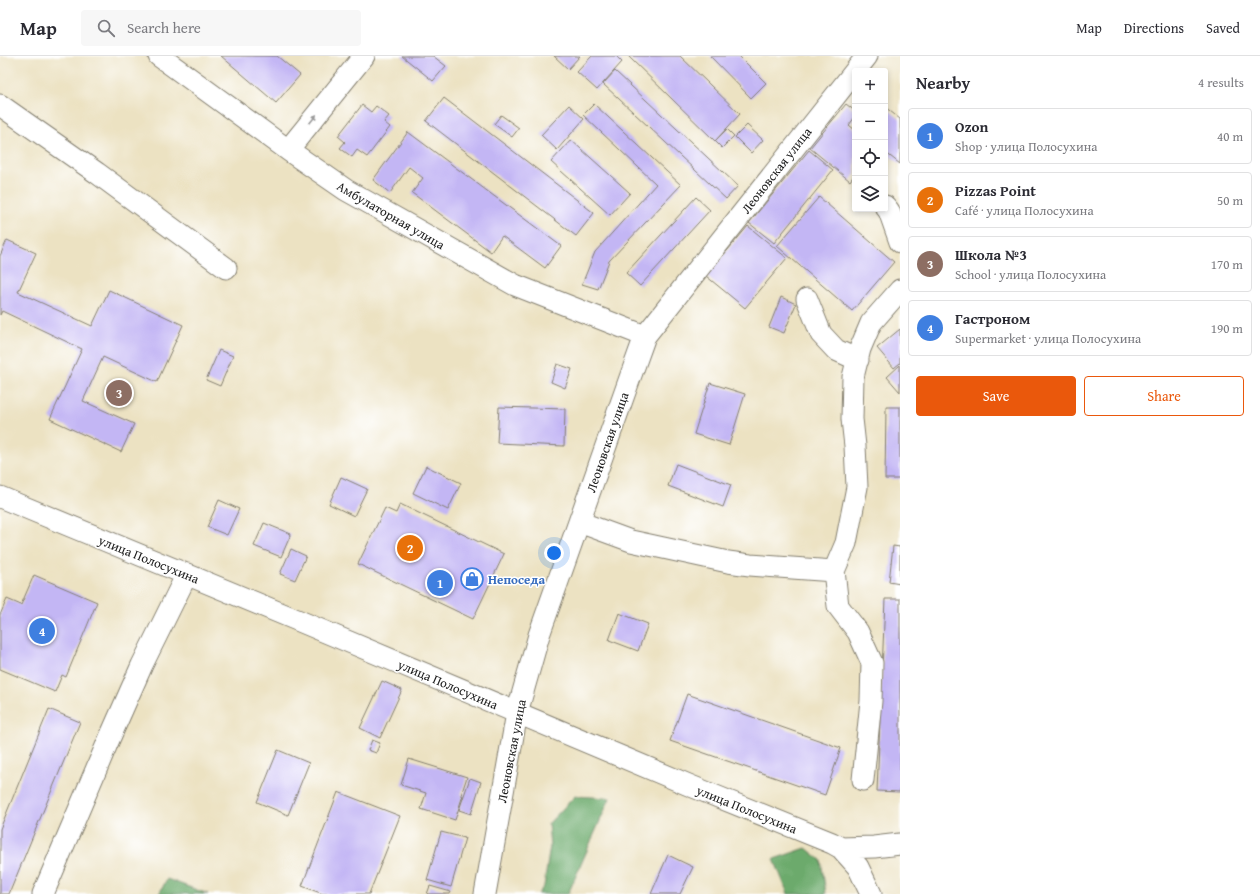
<!DOCTYPE html>
<html lang="en">
<head>
<meta charset="utf-8">
<style>
  :root { --surface:#fff; --page:#f7f7f7; --text:#2b2b33; --muted:#7c7c81; --line:#e1e1e2; --accent:#ea580c }
  body { margin:0; font-family:"Gentium Book Plus",serif; background:var(--page); color:var(--text) }
  .controls { position:absolute; right:12px; top:12px; display:grid; overflow:hidden; border-radius:4px; box-shadow:0 2px 6px #0003 }
  .controls button { width:36px; height:36px; display:grid; place-items:center; padding:0; border:0; border-bottom:1px solid var(--line); background:var(--surface); color:var(--text); font:20px sans-serif }
  .you { position:absolute; left:554px; top:497px; width:14px; height:14px; margin:-10px; border:3px solid #fff; border-radius:50%; background:#1a73e8; box-shadow:0 0 0 6px #1a73e833 }
  .badge { display:grid; place-items:center; width:26px; height:26px; border-radius:50%; background:var(--accent); color:#fff; font-size:13px; font-weight:700 }
  .pin { position:absolute; translate:-50% -50%; border:2px solid #fff; box-shadow:0 1px 4px #0006 }
  .list { margin:0; padding:0; list-style:none }
  h2 { display:flex; justify-content:space-between; align-items:center; height:52px; margin:0; padding:0 16px; font-size:17px }
  h2 small { font-size:13px; font-weight:400; color:var(--muted) }
  .list li { display:grid; grid-template-columns:26px 1fr auto; gap:12px; align-items:center; box-sizing:border-box; height:56px; margin:0 8px 8px; padding:0 8px; border:1px solid var(--line); border-radius:4px }
  .list b { display:block; font-size:15px; white-space:nowrap }
  .list p { margin:0; font-size:13px; white-space:nowrap; color:var(--muted) }
  .list em { font-size:13px; font-style:normal; color:var(--muted) }
  .actions { display:flex; gap:8px; padding:12px 16px }
  .actions a { flex:1; padding:9px 0; border:1px solid var(--accent); border-radius:4px; text-align:center; font-size:14px; color:var(--accent) }
  .actions .main { background:var(--accent); color:#fff }
  .icon { flex:none; width:22px; height:22px; fill:none; stroke:currentColor; stroke-width:2; stroke-linecap:round; stroke-linejoin:round }
  .map { position:relative; flex:none; width:900px; height:838px; overflow:hidden }
  header { display:flex; align-items:center; gap:24px; box-sizing:border-box; height:56px; padding:0 20px; background:var(--surface); border-bottom:1px solid var(--line) }
  header strong { font-size:19px }
  nav { display:flex; gap:22px; margin-inline-start:auto; font-size:14px }
  .search { width:280px; height:36px; background:var(--page); display:flex; align-items:center; gap:10px; box-sizing:border-box; padding:0 14px; border-radius:4px; color:var(--muted); font-size:15px }
  main { display:flex }
  aside { flex:1; background:var(--surface) }
  .map>svg:first-child { display:block }
  .forest { fill:#6caa6c; stroke:#446344 }
  .building { fill:#c3b6f4 }
  .lines { fill:none; stroke-linecap:round; stroke-linejoin:round }
  .minor-casing { stroke:#847f6f; stroke-width:23 }
  .minor { stroke:#fff; stroke-width:21 }
  .oneway { fill:#999 }
  .labels { text-anchor:middle; stroke-width:3; stroke-linejoin:round; paint-order:stroke }
  .street-label { font-size:13px; fill:#1c1c1c; stroke:#fff }
  .shop-label { font-size:13px; font-weight:bold; fill:#366cbe; stroke:#fff; text-anchor:start }
</style>
</head>
<body>
<header>
<strong>Map</strong>
<div class="search"><svg class="icon" aria-label="search" viewBox="0 0 24 24"><circle cx="10" cy="10" r="6"/><path d="M15 15l6 6"/></svg>Search here</div>
<nav><a>Map</a><a>Directions</a><a>Saved</a></nav>
</header>
<main>
<div class="map">
<svg width="900" height="838" viewBox="0 0 900 838">
  <rect width="100%" height="100%" fill="#fff"/>
  <filter id="ink" filterUnits="userSpaceOnUse"><feTurbulence type="fractalNoise" baseFrequency=".025" numOctaves="2"/><feDisplacementMap in="SourceGraphic" scale="8" xChannelSelector="R" yChannelSelector="G"/><feConvolveMatrix kernelMatrix="1 2 1 2 8 2 1 2 1" color-interpolation-filters="sRGB"/></filter>
  <filter id="wash" filterUnits="userSpaceOnUse"><feTurbulence type="fractalNoise" baseFrequency=".012" numOctaves="4" result="noise"/><feDisplacementMap in="SourceGraphic" scale="16" xChannelSelector="R" yChannelSelector="G"/><feGaussianBlur stdDeviation="0.9" result="paint"/><feColorMatrix in="noise" values="0 0 0 0 0 0 0 0 0 0 0 0 0 0 0 0 0 1.4 0 .05"/><feComposite in="paint" operator="in"/></filter>
  <g filter="url(#wash)">
    <rect width="100%" height="100%" fill="#ece2c2"/>
    <!-- forest -->
    <path class="forest" d="M575 740 610 742 568 838H538L544 830 550 790 548 768Z
      M806 792 821 804 826 838H788L774 803Z
      M167 823 208 838H159Z"/>
    <g id="blocks">
      <!-- building -->
      <path class="building" d="M221 0H277L300 19 276 47Z
        M402 0H433L446 10 433 25Z
        M554 0H580L568 13Z
        M592 0H616L622 6 597 34 577 16Z
        M628 0H680L740 58 715 85Z
        M710 0H739L766 27 751 42Z
        M615 15 738 130 726 143 603 28Z
        M444 42 594 157 576 180 426 65Z
        M594 48 681 129 609 205 598 233 582 228 595 196 656 128 583 59Z
        M846 48 855 55V61L849 69 855 74V118L850 125 810 92Z
        M362 49 371 56 376 50 389 60 384 66 390 71 367 101 357 94 352 101 340 92 345 86 338 80Z
        M569 49 584 63 557 94 541 79Z
        M885 51 900 63V108L885 96Z
        M501 59 519 72 512 81 494 68Z
        M747 69 763 84 751 97 735 81Z
        M727 73 734 80 722 92 715 85Z
        M408 76 561 190 545 212 502 180 491 196 412 137 423 122 409 111 390 137 373 124Z
        M571 84 630 137 610 159 551 106Z
        M809 94 833 114 774 187 749 167Z
        M696 141 710 154 640 230 626 217Z
        M819 141 894 206 852 255 777 190Z
        M748 170 787 202 745 252 706 220Z
        M7 184 36 197 18 236 92 270 109 234 183 269 157 326 103 301 83 345 134 368 121 396 50 363 82 293 2 255 0 259V200Z
        M781 241 796 248 784 277 769 271Z
        M900 273V307L894 312 877 292Z
        M219 294 233 300 220 330 206 324Z
        M557 308 572 313 565 332 551 326Z
        M900 309V336L887 321Z
        M710 327 745 338 729 389 694 378Z
        M499 351 565 353 564 390 497 387Z
        M886 351H900V423H885Z
        M676 408 731 429 723 451 668 430Z
        M426 410 461 427 448 454 413 437Z
        M341 421 367 433 354 460 329 448Z
        M219 444 239 453 227 479 207 471Z
        M400 448 504 498 473 563 358 508 385 452 396 457Z
        M264 467 291 478 281 501 254 490Z
        M893 490 900 491V528L889 526Z
        M291 493 306 500 295 524 280 518Z
        M34 519 97 546 66 621 62 619 55 636 0 613V559L7 543 21 549Z
        M885 543H900V736L877 735Z
        M619 557 648 568 638 595 609 584Z
        M382 625 402 634 380 682 360 672Z
        M687 638 841 692 825 739 670 685Z
        M49 653 80 666 9 838H0V773Z
        M372 684 380 687 376 697 368 694Z
        M278 694 309 707 288 759 257 746Z
        M409 703 467 721 461 739H463L455 764 421 753 426 737 401 729Z
        M470 722 481 726 471 758 459 754Z
        M338 736 400 760 369 838H323L302 830Z
        M441 776 465 782 451 831 427 824Z
        M668 799 693 811 680 838H651Z
        M430 830 451 836 450 838H427Z"/>
    </g>
  </g>
  <g filter="url(#ink)">
    <use href="#blocks" fill-opacity="0" stroke="#847f6f" stroke-width="1"/>
    <g class="lines">
      <!-- minor casing -->
      <g class="minor-casing">
        <path id="minor" d="M159 0 288 94 346 134 515 229 645 280
          M0 49 97 117 226 212
          M288 94 364 0
          M885 150 889 155 900 186
          M807 243 821 278 836 294 858 304
          M0 441 297 564 691 730 832 787 841 792 874 791 900 788
          M579 466 631 485 728 506 750 509 834 515
          M863 724 871 645 872 607 858 576 838 550 834 515 846 487 857 431 855 390 852 363 853 321 860 293 871 267 900 234
          M841 792 858 811 871 838
          M43 838 107 688 142 609 187 518
          M485 838 517 657 539 579 631 319 645 280 867 0"/>
      </g>
      <!-- minor -->
      <use href="#minor" class="minor"/>
    </g>
    <!-- one-way arrows -->
    <defs><path id="oneway-solid" d="M-6-.8H1V-3.2L6.5 0L1 3.2V.8H-6Z"/></defs>
    <use class="oneway" href="#oneway-solid" transform="translate(313 63) rotate(-51)"/>
  </g>
  <!-- icons -->
  <defs>
    <g id="shop-ring" transform="scale(1.15)"><circle r="9.5" fill="#fff" stroke="#3f7fe0" stroke-width="1.5"/><path d="M-5-2.5h2.3a2.7 3.5 0 0 1 5.4 0H5L5.5 6h-11ZM-1.5-2.5h3a1.5 2.3 0 0 0-3 0Z" fill="#3f7fe0"/></g>
  </defs>
  <g fill-rule="evenodd">
    <use href="#shop-ring" x="472" y="523"/>
  </g>
  <g class="labels">
    <!-- street labels -->
    <g class="street-label">
      <text transform="translate(776 114) rotate(-52)" y="5">Леоновская улица</text>
      <text transform="translate(391 159) rotate(30)" y="5">Амбулаторная улица</text>
      <text transform="translate(607 386) rotate(-71)" y="5">Леоновская улица</text>
      <text transform="translate(149 503) rotate(22)" y="5">улица Полосухина</text>
      <text transform="translate(448 628) rotate(23)" y="5">улица Полосухина</text>
      <text transform="translate(511 695) rotate(-79)" y="5">Леоновская улица</text>
      <text transform="translate(747 753) rotate(22)" y="5">улица Полосухина</text>
    </g>
    <!-- shop labels -->
    <g class="shop-label">
      <text x="488" y="528">Непоседа</text>
    </g>
  </g>
</svg>
<div class="controls">
<button>+</button>
<button>−</button>
<button><svg class="icon" aria-label="locate" viewBox="0 0 24 24"><circle cx="12" cy="12" r="6"/><path d="M12 2v4M12 18v4M2 12h4M18 12h4"/></svg></button>
<button><svg class="icon" aria-label="layers" viewBox="0 0 24 24"><path d="M12 4l9 5-9 5-9-5zM3 14l9 5 9-5"/></svg></button>
</div>
<div class="you"></div>
<div class="pin badge" style="left:440px;top:527px;background:#3f7fe0">1</div>
<div class="pin badge" style="left:410px;top:492px;background:#e8710a">2</div>
<div class="pin badge" style="left:119px;top:337px;background:#8d6e63">3</div>
<div class="pin badge" style="left:42px;top:575px;background:#3f7fe0">4</div>
</div>
<aside>
<h2>Nearby<small>4 results</small></h2>
<ul class="list">
<li><span class="badge" style="background:#3f7fe0">1</span><div><b>Ozon</b><p>Shop · улица Полосухина</p></div><em>40 m</em></li>
<li><span class="badge" style="background:#e8710a">2</span><div><b>Pizzas Point</b><p>Café · улица Полосухина</p></div><em>50 m</em></li>
<li><span class="badge" style="background:#8d6e63">3</span><div><b>Школа №3</b><p>School · улица Полосухина</p></div><em>170 m</em></li>
<li><span class="badge" style="background:#3f7fe0">4</span><div><b>Гастроном</b><p>Supermarket · улица Полосухина</p></div><em>190 m</em></li>
</ul>
<div class="actions"><a class="main">Save</a><a>Share</a></div>
</aside>
</main>
</body>
</html>
